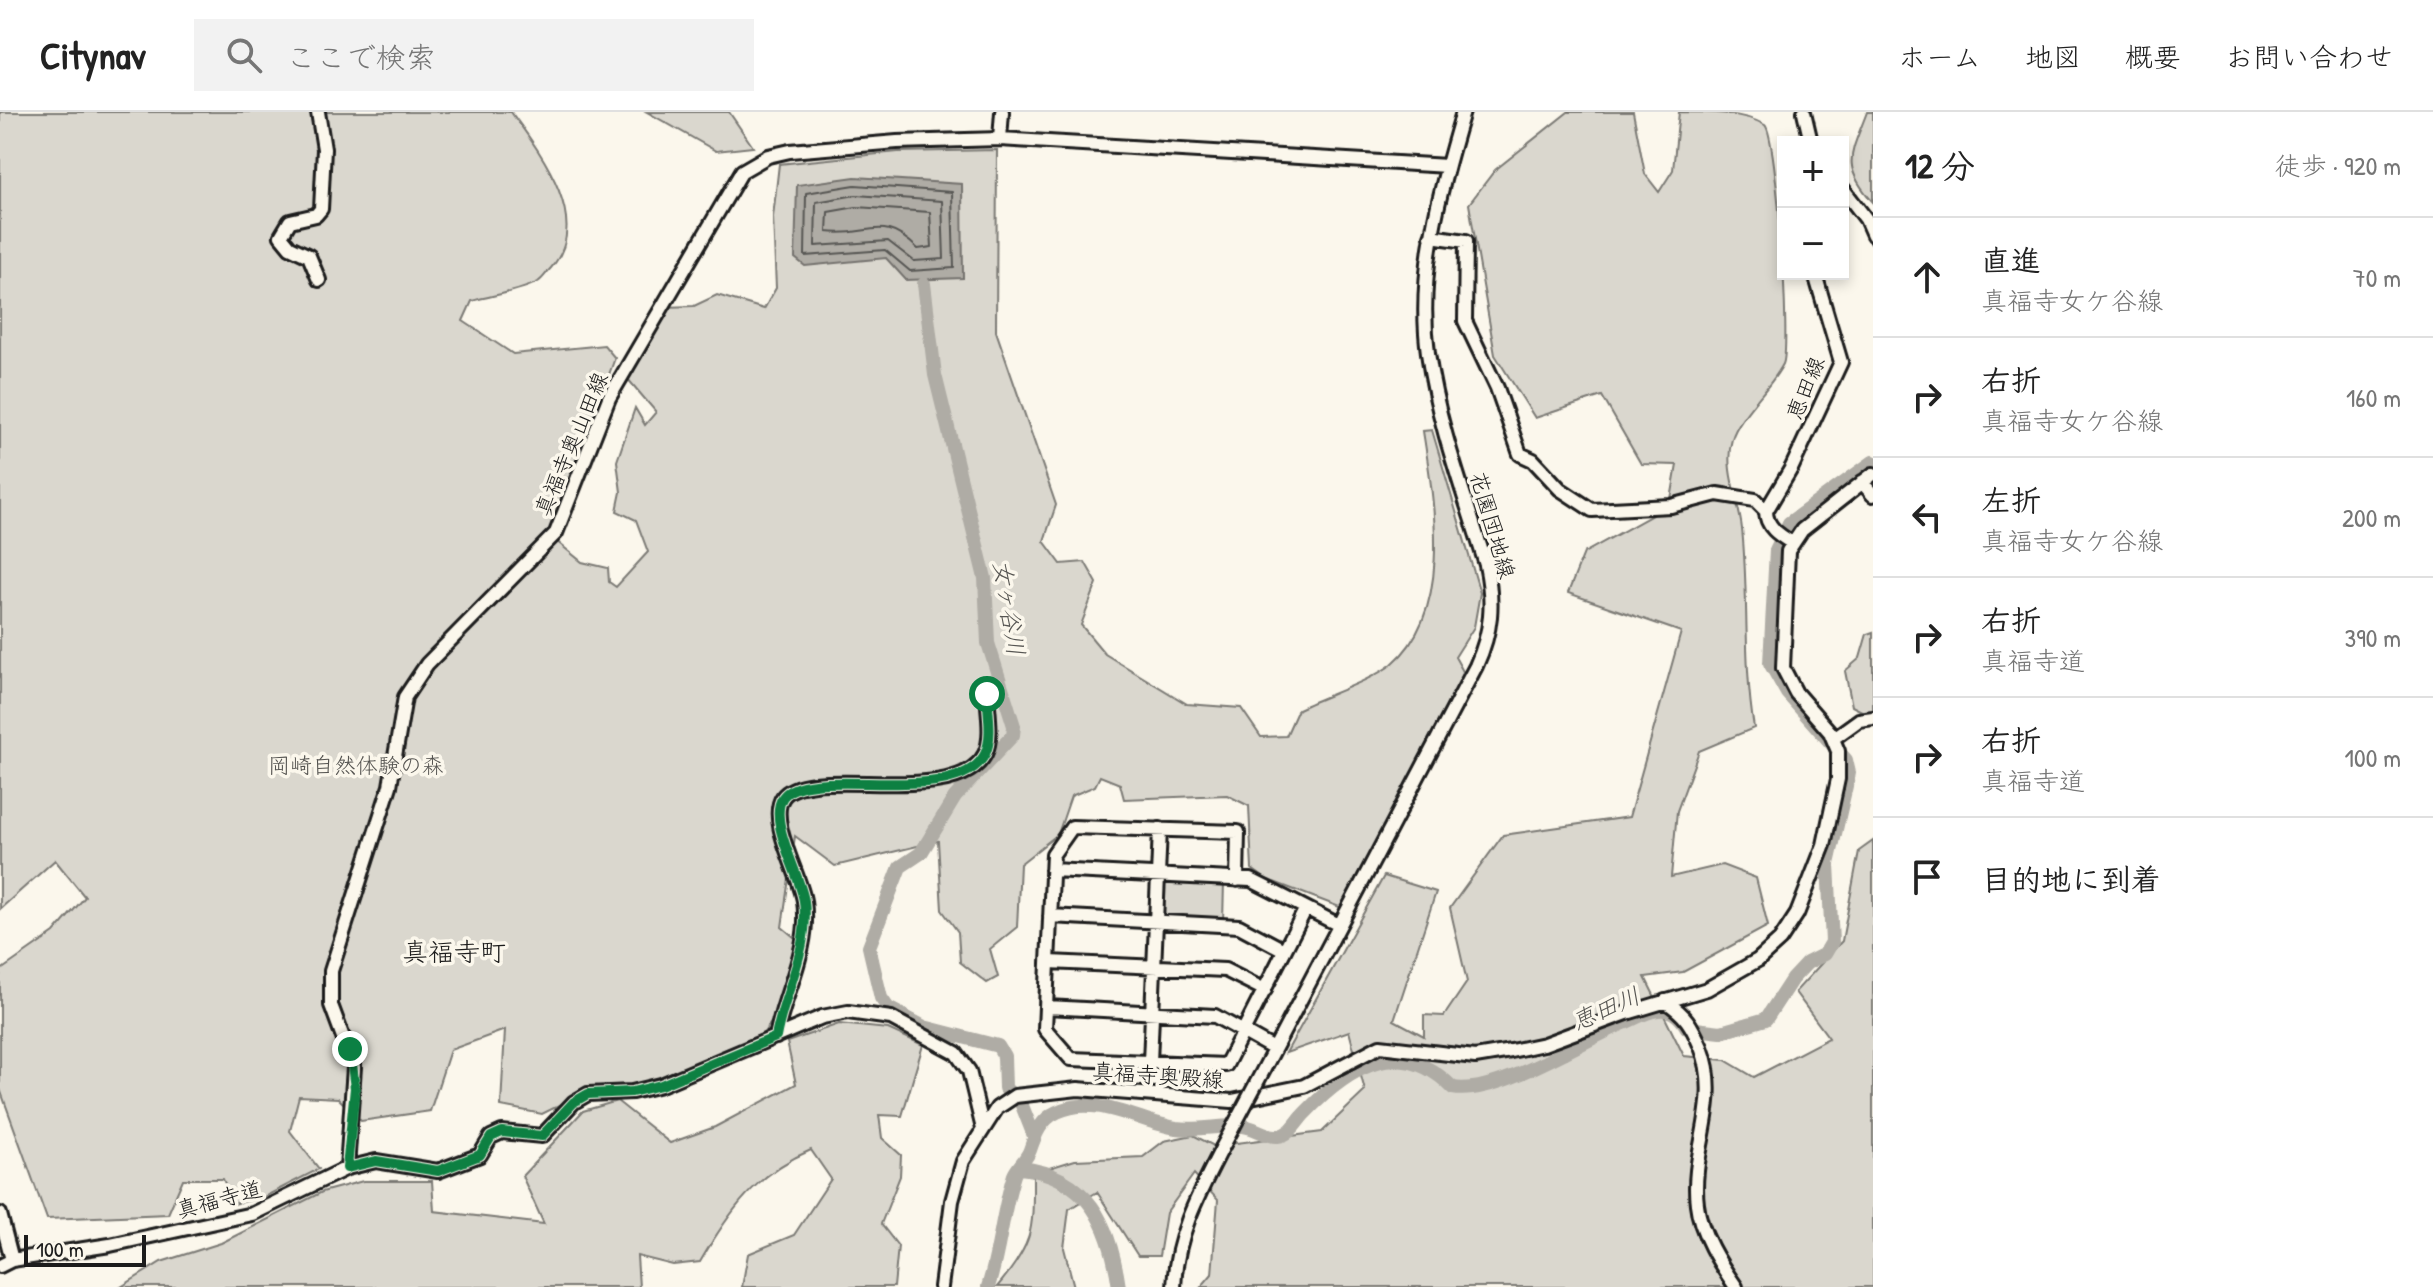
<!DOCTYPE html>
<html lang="ja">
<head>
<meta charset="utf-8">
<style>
  :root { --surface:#fff; --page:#f2f2f2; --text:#222; --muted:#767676; --line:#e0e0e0 }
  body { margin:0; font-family:"Patrick Hand","Klee One",sans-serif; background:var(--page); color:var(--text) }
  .controls { position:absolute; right:24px; top:24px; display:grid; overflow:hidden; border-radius:0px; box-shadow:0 4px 12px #0003 }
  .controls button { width:72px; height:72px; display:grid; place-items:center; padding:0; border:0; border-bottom:2px solid var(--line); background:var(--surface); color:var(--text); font:40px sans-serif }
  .scale { position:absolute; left:24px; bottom:20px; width:122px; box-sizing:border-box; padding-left:8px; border:4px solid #1c1c1c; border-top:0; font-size:22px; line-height:28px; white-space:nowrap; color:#1c1c1c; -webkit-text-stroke:6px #fbf7ec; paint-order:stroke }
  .stop { position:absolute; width:24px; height:24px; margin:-18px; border:6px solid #0b8043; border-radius:50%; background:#fff }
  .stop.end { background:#0b8043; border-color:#fff; box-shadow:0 2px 8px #0008 }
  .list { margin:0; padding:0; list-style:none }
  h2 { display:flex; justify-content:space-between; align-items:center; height:104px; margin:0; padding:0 32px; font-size:34px }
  h2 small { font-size:26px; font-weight:400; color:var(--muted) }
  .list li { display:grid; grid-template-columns:52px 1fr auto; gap:24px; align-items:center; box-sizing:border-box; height:120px; padding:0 32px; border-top:2px solid var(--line) }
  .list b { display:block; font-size:30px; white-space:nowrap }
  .list p { margin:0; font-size:26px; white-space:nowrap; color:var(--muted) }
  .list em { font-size:26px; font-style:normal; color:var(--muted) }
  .icon { flex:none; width:44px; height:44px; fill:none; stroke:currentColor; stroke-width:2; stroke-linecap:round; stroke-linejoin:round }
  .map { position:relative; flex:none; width:1873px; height:1175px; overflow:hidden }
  header { display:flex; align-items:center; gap:48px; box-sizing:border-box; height:112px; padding:0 40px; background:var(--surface); border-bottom:2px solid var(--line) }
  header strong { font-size:38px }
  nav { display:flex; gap:44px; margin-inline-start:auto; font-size:28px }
  .search { width:560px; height:72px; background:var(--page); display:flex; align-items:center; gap:20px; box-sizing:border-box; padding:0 28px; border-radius:0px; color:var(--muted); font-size:30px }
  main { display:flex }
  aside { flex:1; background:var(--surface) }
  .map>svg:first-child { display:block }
  .green { fill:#dad7ce; stroke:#7b7a75; stroke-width:2 }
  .water { fill:#afaca5; stroke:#74726e; stroke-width:2 }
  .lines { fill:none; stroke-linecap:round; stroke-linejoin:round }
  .shore { stroke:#575653; stroke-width:2 }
  .river { stroke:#afaca5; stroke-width:14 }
  .minor-casing { stroke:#1c1c1c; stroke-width:18 }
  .minor { stroke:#fbf7ec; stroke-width:12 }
  .minor-bridge-casing { stroke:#1c1c1c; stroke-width:18; stroke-linecap:butt }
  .minor-bridge { stroke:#fbf7ec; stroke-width:12 }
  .route { stroke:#0b8043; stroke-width:10 }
  .labels { text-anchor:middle; stroke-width:7; stroke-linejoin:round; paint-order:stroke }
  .street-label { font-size:22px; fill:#1c1c1c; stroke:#fbf7ec }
  .park-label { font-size:22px; fill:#555451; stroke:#fbf7ec }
  .water-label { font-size:24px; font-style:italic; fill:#575653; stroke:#fbf7ec }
  .quarter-label { font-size:26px; fill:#1c1c1c; stroke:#fbf7ec }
</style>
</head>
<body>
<header>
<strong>Citynav</strong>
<div class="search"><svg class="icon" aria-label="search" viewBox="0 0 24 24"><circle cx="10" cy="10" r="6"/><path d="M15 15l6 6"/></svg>ここで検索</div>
<nav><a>ホーム</a><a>地図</a><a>概要</a><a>お問い合わせ</a></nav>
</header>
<main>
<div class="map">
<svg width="1873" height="1175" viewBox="0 0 1873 1175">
  <rect width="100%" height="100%" fill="#fbf7ec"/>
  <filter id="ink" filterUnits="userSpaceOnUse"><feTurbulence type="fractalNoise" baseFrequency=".0125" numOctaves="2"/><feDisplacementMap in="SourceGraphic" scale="16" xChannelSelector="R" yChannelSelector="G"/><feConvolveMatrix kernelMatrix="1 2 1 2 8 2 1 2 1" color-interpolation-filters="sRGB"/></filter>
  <g filter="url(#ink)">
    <!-- green -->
    <path class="green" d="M0 0H511C540 40 593 109 551 156 547 160 543 167 538 170 520 180 492 183 472 189L463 209 513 242 604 233 615 246 550 424 582 450 608 456 609 470 616 475 648 440 636 408 617 399 621 380 617 349 635 296 645 313 656 300 627 266 664 195 694 194 717 183 764 197 776 176 773 105 779 52 898 40 997 38 996 219 1056 393 1044 429 1061 452 1085 450 1097 471 1081 513 1105 542 1187 592 1241 596 1261 625 1286 624 1298 597C1322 585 1373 568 1392 552 1454 499 1434 390 1423 319L1432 318 1480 481 1474 515 1455 545 1465 563 1342 796 1266 767 1252 757 1249 694 1227 683 1124 687 1120 672 1100 664 1095 674 1071 684 1058 722 1020 752 1017 815 990 837 998 865 987 871 960 850 958 820 942 798 938 729 835 754 795 724 782 815 800 830 772 909 758 929 643 972 588 979 542 1002 501 994 505 918 450 938 430 999 361 1009 338 986 299 984 290 1019 319 1057 264 1085 233 1092 223 1067H183L168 1102 47 1107 0 977V864L1 858 54 821 85 785 55 748 0 797Z
      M647 0H729L753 35 716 39Z
      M1568 0H1633L1645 62 1659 80 1673 58 1679 0C1708 0 1743 0 1765 13 1777 24 1791 236 1783 252 1771 276 1739 303 1732 327 1723 357 1739 388 1742 417 1749 483 1743 550 1754 616L1699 639 1677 699 1671 765 1722 753 1756 766 1768 814 1683 860 1645 865 1684 944 1725 948 1754 965 1829 926 1795 880 1842 829 1859 739 1873 729V1175H1201L1212 1162 1218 1088 1194 1062 1166 1101 1159 1144H1138L1097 1080 1069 1097 1064 1136 1074 1175H997C1035 1130 1033 1118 1033 1061L1075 1048 1143 1045 1164 1029 1193 1023 1214 1034 1322 1020 1365 979 1349 919 1286 941 1384 764 1436 780 1394 908 1424 924V903L1444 904 1467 870 1450 796 1503 723 1629 705 1681 520 1568 481 1584 441 1670 393 1677 353 1641 352 1602 284 1535 306 1495 243 1469 92 1495 58Z
      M1867 0H1873V90C1840 53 1851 43 1867 0Z
      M1873 520V605L1852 594 1845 559 1860 546 1867 522Z
      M1162 766 1224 770 1223 811 1160 808Z
      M839 912 888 917 923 933 902 1004 879 1003 882 1026 901 1043 900 1064 881 1112 898 1134 894 1175H742L748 1142 794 1123 831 1067 811 1038C756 1061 729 1100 700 1150L673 1153 637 1144 639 1175H121L161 1150 221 1131 322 1080 363 1069H432L434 1099 544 1112 522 1064 583 999 617 989 670 1031 715 1015 796 972 787 930Z"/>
    <!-- water -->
    <path class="water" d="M855 65 962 72 963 166 906 168 886 146 805 154 795 146 797 73Z"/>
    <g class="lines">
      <!-- shore -->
      <path class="shore" d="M855 73 952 80 954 156 910 159 885 138 805 144 806 81Z
        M856 83 942 89 944 147 914 149 888 129 815 134 816 90Z
        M856 95 930 100 932 135 918 137C881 100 869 126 827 120L828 100Z"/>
      <!-- river -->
      <path class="river" d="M924 172 935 263 985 466 988 531 1014 614 1013 623 955 685 921 741 900 755 869 835 881 886 888 896 924 915 998 934 1004 944 1005 976 1021 991 1034 1024
        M1020 1056C1089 1063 1110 1113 1119 1175
        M988 1175C1000 1138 1002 1100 1014 1063 1017 1055 1027 1047 1030 1038 1035 1023 1041 1007 1057 1000 1096 981 1139 1010 1176 1016 1199 1019 1220 1013 1243 1014 1255 1015 1265 1025 1278 1024 1291 1023 1296 1010 1305 1001 1350 954 1401 923 1453 976 1497 984 1581 929 1624 911 1634 907 1647 899 1658 898 1672 896 1681 905 1687 916L1721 920 1766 907 1792 867 1807 851 1825 842 1832 830 1828 752 1849 661 1846 648 1787 581 1770 551 1776 438 1789 411 1873 350"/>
      <!-- minor casing -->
      <g class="minor-casing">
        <path id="minor" d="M318 0 324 37 321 97 316 103 290 109 281 124 290 135 309 144 319 168
          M1804 0 1811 30
          M1000 27 1002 0
          M1843 77 1866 107 1873 123
          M1431 124 1466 129 1465 209 1497 276 1520 342 1533 348 1560 377 1592 398 1671 394 1717 382 1755 388 1766 399
          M1862 370 1873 383
          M1766 399 1792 355 1841 250 1815 162
          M1766 399C1766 415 1779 423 1792 431
          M1834 626 1859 608 1873 606
          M1052 758 1251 768 1337 812
          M1237 768 1238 720 1072 715 1053 742 1045 917 1071 947 1226 953 1305 798
          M1050 804 1239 814 1284 838
          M1049 850 1225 858 1265 878
          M1665 889C1686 903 1691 912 1701 935 1723 990 1690 1038 1697 1092 1700 1121 1720 1152 1736 1175
          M1047 895 1215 904 1274 937
          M776 925C784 880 811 837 804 789 800 762 767 708 783 685 808 650 956 698 985 642 993 626 988 600 987 582
          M1150 950 1160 717
          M1256 972 1476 554C1492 519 1494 491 1486 453 1465 384 1438 313 1428 241 1417 160 1440 77 1463 0
          M347 1056 354 955 331 893V859L390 674 405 585 427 552 556 421 609 286 742 59 768 44 790 39 897 30 1000 27 1447 54
          M0 1102 12 1148
          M0 1154 12 1148 110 1133 252 1102 347 1056 376 1049 438 1059 480 1043 491 1025 502 1020 542 1024 574 990 588 982 632 980 661 973 822 905 848 900 891 906 956 941 969 959 983 1017
          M941 1175 952 1089 963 1049 997 996 1015 984 1078 977 1232 989 1304 974 1380 934 1475 945 1511 939 1544 932 1627 901 1707 877 1758 848 1780 828 1797 802 1824 733 1838 667V639L1830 620 1796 581 1783 556 1788 439 1802 418 1873 362
          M1174 1175C1176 1123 1199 1081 1222 1036"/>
      </g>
      <!-- minor -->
      <use href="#minor" class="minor"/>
      <!-- minor-bridge casing -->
      <g class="minor-bridge-casing">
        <path id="minor-bridge" d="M1222 1036 1256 972"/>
      </g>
      <!-- minor-bridge -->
      <use href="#minor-bridge" class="minor-bridge"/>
    </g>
  </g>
  <g class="lines" filter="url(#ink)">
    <!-- route -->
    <path class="route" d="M350 937 355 976 347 1056 376 1049 438 1059 480 1043 491 1025 502 1020 542 1024 574 990 588 982 632 980 661 973 776 925C784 880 810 837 804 789 800 762 767 708 783 685 808 650 957 698 985 642 993 626 988 600 987 582"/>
  </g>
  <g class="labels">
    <!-- street labels -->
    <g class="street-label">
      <text transform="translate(1805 276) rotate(-68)" y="8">恵田線</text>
      <text transform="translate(571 332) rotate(-67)" y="8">真福寺奥山田線</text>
      <text transform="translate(1493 413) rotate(74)" y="8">花園団地線</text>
      <text transform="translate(1158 963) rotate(4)" y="8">真福寺奥殿線</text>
      <text transform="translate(219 1087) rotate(-15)" y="8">真福寺道</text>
    </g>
    <!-- park labels -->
    <g class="park-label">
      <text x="356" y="661">岡崎自然体験の森</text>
    </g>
    <!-- water labels -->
    <g class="water-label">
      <text transform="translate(1009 496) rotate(81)" y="8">女ヶ谷川</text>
      <text transform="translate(1606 897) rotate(-24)" y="8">恵田川</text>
    </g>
    <!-- quarter labels -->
    <g class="quarter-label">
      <text x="454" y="849">真福寺町</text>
    </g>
  </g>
</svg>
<div class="controls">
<button>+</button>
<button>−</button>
</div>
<div class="scale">100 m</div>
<div class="stop" style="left:987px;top:582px"></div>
<div class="stop end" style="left:350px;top:937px"></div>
</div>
<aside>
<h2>12 分<small>徒歩 · 920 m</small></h2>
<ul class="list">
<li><svg class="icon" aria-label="ahead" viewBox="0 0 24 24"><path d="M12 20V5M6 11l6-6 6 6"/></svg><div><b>直進</b><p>真福寺女ケ谷線</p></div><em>70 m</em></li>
<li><svg class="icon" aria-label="right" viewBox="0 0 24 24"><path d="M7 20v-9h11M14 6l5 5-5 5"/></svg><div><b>右折</b><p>真福寺女ケ谷線</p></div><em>160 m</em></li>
<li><svg class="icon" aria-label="left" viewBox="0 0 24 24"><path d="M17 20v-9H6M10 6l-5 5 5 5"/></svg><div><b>左折</b><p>真福寺女ケ谷線</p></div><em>200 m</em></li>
<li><svg class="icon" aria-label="right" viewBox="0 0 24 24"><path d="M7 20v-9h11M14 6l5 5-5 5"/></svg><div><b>右折</b><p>真福寺道</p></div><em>390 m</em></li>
<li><svg class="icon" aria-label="right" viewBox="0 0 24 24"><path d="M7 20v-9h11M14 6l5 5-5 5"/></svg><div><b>右折</b><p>真福寺道</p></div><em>100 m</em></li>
<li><svg class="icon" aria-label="arrive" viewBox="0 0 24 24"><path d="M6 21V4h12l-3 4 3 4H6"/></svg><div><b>目的地に到着</b></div></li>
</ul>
</aside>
</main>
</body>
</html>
